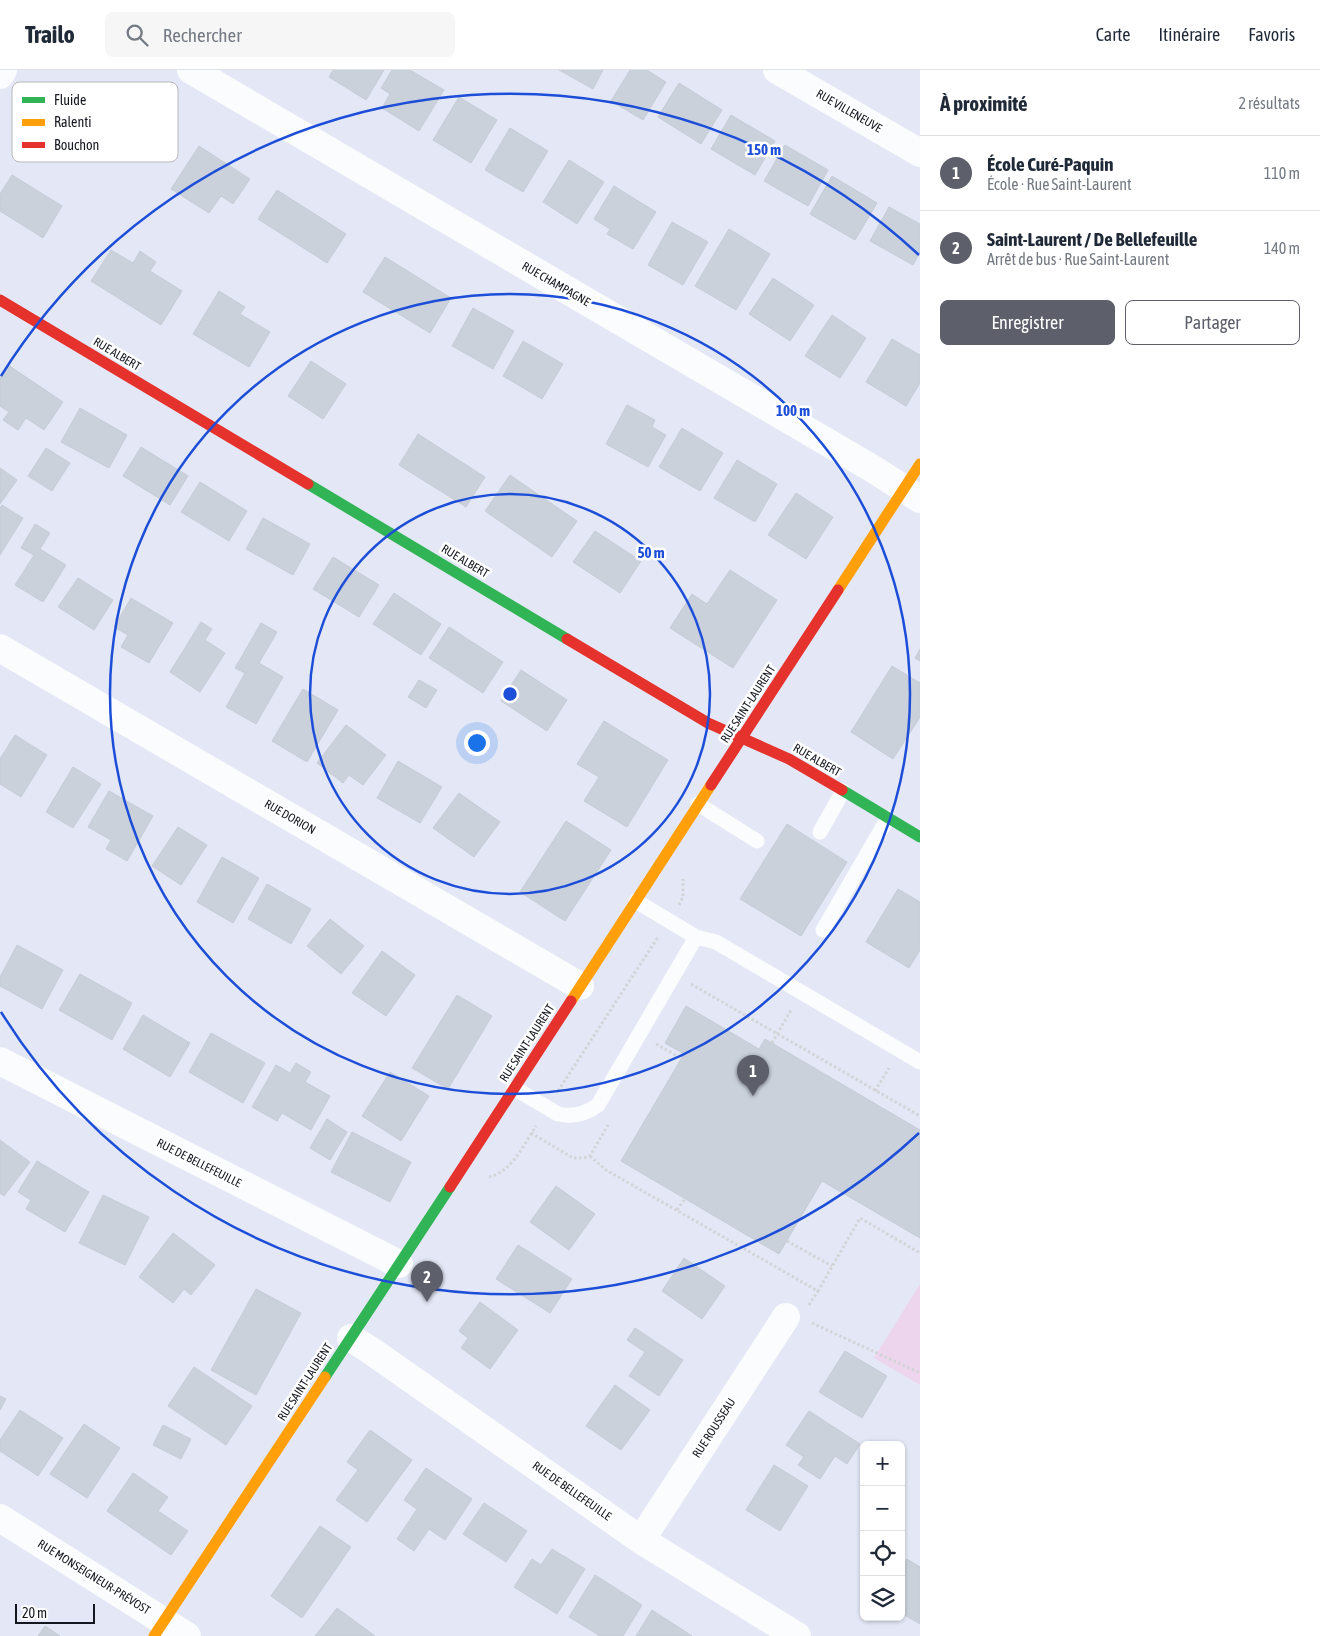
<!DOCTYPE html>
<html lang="fr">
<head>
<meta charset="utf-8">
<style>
  :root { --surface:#fff; --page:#f6f6f7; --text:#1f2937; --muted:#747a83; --line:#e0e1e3; --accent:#5d606b }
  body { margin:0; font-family:"Asap Condensed",sans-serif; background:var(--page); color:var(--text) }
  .controls { position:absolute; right:15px; bottom:15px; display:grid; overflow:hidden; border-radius:8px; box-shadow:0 1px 4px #0004 }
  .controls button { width:45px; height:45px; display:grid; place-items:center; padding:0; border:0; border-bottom:1px solid var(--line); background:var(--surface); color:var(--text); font:25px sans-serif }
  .scale { position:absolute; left:15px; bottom:12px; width:80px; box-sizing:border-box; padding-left:5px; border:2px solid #151720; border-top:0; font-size:14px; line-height:18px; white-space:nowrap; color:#151720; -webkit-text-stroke:4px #fff; paint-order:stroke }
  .you { position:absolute; left:476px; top:672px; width:18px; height:18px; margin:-12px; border:4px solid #fff; border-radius:50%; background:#1a73e8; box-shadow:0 0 0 8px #1a73e833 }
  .badge { display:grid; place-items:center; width:32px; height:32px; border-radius:50%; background:var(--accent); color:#fff; font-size:16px; font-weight:700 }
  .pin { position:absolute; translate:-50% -41px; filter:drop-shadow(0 1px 2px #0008) }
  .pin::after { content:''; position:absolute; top:26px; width:18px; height:15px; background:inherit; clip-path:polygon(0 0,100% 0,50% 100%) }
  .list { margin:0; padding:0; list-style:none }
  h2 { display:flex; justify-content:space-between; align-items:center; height:65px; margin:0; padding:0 20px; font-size:21px }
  h2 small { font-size:16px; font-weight:400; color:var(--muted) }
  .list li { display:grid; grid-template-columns:32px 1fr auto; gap:15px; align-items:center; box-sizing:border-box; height:75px; padding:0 20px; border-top:1px solid var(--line) }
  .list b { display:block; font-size:19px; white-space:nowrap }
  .list p { margin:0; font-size:16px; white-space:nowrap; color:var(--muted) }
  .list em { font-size:16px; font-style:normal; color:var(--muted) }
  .actions { display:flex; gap:10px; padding:15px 20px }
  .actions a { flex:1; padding:11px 0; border:1px solid var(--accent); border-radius:8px; text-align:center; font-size:18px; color:var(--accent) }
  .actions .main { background:var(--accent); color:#fff }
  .icon { flex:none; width:28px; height:28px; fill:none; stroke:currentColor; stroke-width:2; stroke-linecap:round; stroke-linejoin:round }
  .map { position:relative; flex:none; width:920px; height:1566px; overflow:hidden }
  header { display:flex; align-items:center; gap:30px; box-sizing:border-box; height:70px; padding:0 25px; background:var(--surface); border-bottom:1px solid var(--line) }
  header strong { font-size:24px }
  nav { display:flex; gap:28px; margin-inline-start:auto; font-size:18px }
  .search { width:350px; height:45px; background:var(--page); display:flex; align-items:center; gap:12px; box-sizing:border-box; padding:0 18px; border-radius:8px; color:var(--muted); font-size:19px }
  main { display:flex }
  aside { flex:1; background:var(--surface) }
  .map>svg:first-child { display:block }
  .green { fill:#edd5ed }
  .building { fill:#cad1db; stroke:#c6ccd6 }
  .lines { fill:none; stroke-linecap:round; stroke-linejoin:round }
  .path { stroke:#d2d4d7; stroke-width:3; stroke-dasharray:2.5 2.5; stroke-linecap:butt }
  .lane { stroke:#fbfcfe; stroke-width:15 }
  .street { stroke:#fbfcfe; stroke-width:28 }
  .fast { stroke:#30b455; stroke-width:11 }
  .slow { stroke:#ff9f0a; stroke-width:11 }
  .jam { stroke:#e5322d; stroke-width:11 }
  .ring { fill:none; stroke:#1d4ed8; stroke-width:2.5 }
  .labels { text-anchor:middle; stroke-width:5; stroke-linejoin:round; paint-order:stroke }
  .street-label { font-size:12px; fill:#151720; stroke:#fff }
  .key { fill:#fff; stroke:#b9b9bc; stroke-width:1 }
  .key-label { font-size:14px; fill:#151720 }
  .centre { fill:#1d4ed8; stroke:#fff; stroke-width:2.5 }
  .ring-label { font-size:15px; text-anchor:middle; font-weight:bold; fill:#1d4ed8; stroke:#fff; stroke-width:5; stroke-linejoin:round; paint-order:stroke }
</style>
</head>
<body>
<header>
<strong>Trailo</strong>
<div class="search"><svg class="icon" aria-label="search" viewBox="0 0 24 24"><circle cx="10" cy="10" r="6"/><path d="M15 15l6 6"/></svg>Rechercher</div>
<nav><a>Carte</a><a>Itinéraire</a><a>Favoris</a></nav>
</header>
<main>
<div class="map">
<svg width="920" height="1566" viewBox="0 0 920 1566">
  <rect width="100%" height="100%" fill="#e4e8f6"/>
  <!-- green -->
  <path class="green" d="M920 1214V1315L874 1288Z"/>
  <!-- building -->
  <path class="building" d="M333 0H384L366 30 329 7Z
    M392 0H410L444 20 419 61 382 38 390 24 381 18Z
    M559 0H603L593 19Z
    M630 0H647L666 12 643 50 611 31Z
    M679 13 722 40 701 74 658 47Z
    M459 27 497 50 471 93 433 70Z
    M731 45 775 71 755 105 711 79Z
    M510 58 548 81 523 122 485 100Z
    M785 75 828 100 808 136 764 111Z
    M199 76 250 109 233 134 221 126 209 143 171 119Z
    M569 90 604 112 577 154 543 132Z
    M12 105 62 136 43 168 0 141V124Z
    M832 106 877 133 855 170 810 144Z
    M614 116 656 142 633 179 607 164 610 159 594 149Z
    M277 120 346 164 327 193 258 149Z
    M889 137 920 154V182L913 195 870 171Z
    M672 152 708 172 683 215 648 195Z
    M729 159 770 184 736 240 695 216Z
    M111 180 133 193 140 181 156 192 150 201 182 221 161 255 91 211Z
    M385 187 451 228 430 263 363 222Z
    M773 208 814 235 790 271 749 244Z
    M219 221 245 237 240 244 270 262 249 297 193 264Z
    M473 238 514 261 493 299 452 276Z
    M832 245 866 268 840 308 805 286Z
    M892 269 920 285V313L906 336 866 312Z
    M523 271 563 294 542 329 503 306Z
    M311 291 346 314 323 349 288 326Z
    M8 295 63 332 44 360 26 348 18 360 3 350 9 342 0 336V306Z
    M627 335 655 350 652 357 666 365 648 397 606 374Z
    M80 338 127 365 109 398 61 372Z
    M682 358 723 383 700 421 659 397Z
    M418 364 485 407 466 437 399 395Z
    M141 377 188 406 170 435 123 406Z
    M46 378 70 393 52 421 28 406Z
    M737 390 777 414 755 452 714 428Z
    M0 398 17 410 0 434Z
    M510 405 577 451 552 487 485 441Z
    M200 412 247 441 229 471 181 442Z
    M796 423 833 447 806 489 768 465Z
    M2 435 23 448 0 485V438Z
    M263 448 310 474 293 505 246 479Z
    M35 454 50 463 40 479 66 495 43 532 15 515 34 485 21 478Z
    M595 461 641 491 620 523 573 492Z
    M333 487 379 515 359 547 313 519Z
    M730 500 777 530 733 598 670 558 692 524 707 534Z
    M78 508 113 530 94 560 58 537Z
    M394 523 441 554 421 585 373 554Z
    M131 528 173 553 149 593 121 577 128 565 114 557Z
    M201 552 212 559 205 570 225 583 200 622 170 602Z
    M261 553 277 562 259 593 283 607 256 654 226 637 245 603 235 598Z
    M449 557 503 592 483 623 429 588Z
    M920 579V591L915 588Z
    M892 596 920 613V647L893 689 851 662Z
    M521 600 567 630 547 661 501 631Z
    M419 610 437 620 426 638 408 627Z
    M303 619 338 640 307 692 272 671Z
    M604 651 668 690 627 757 584 731 599 707 577 694Z
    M346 655 386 685 363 715 349 705 343 713 317 693Z
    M15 665 47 685 21 727 0 714V689Z
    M398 691 442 717 420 753 377 728Z
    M73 697 101 714 73 758 46 742Z
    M109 721 153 746 127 791 106 779 111 770 88 757Z
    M459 723 500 752 474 787 433 758Z
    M566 751 611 780 565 851 520 822Z
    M787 754 847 792 801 866 740 829Z
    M178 757 207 775 181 815 152 796Z
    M222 787 259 808 233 853 197 832Z
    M267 814 311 839 291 874 248 849Z
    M898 819 920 832V880L909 898 866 872Z
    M330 849 364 876 341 904 307 876Z
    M17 875 63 900 42 939 0 916V907Z
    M382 881 415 905 386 946 352 923Z
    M80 904 132 933 112 970 59 940Z
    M457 925 492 946 448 1019 412 998Z
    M686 936 759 979 765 969 920 1060V1168L822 1111 779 1184 621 1091 684 984 665 973Z
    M143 945 190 973 170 1007 123 979Z
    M211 963 265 993 243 1033 189 1002Z
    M296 993 311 1002 305 1012 330 1026 311 1060 282 1043 277 1051 252 1037 276 995 290 1003Z
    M390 1002 429 1026 401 1071 362 1046Z
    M327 1049 347 1062 330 1090 310 1078Z
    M352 1062 411 1092 390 1132 331 1102Z
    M0 1070 30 1092 4 1126 0 1123Z
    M37 1091 89 1122 65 1162 26 1139 31 1130 18 1122Z
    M556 1116 595 1144 569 1180 530 1152Z
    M103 1125 149 1147 125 1195 79 1173Z
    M173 1163 215 1195 191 1225 184 1219 173 1233 139 1207Z
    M518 1175 572 1209 550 1243 496 1209Z
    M684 1188 725 1216 702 1249 662 1221Z
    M256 1219 301 1243 256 1325 211 1300Z
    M480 1232 518 1260 490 1299 461 1278 468 1268 459 1261Z
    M635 1258 683 1290 659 1326 629 1306 645 1282 627 1270Z
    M845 1281 887 1306 862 1348 819 1322Z
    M194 1297 252 1336 226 1375 168 1336Z
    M615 1315 650 1340 621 1380 586 1356Z
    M0 1326 6 1329 0 1340Z
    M20 1340 63 1368 38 1406 0 1381V1370Z
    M809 1341 860 1374 847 1394 835 1386 820 1409 798 1395 804 1387 786 1375Z
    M84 1354 120 1378 87 1428 50 1404Z
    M163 1355 191 1369 181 1389 153 1375Z
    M370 1360 412 1390 367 1452 336 1430 358 1400 347 1392Z
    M774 1395 808 1416 780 1461 746 1440Z
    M426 1398 472 1429 445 1470 429 1459 414 1481 397 1469 417 1439 404 1430Z
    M133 1403 168 1427 158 1441 188 1461 171 1485 107 1441Z
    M484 1433 527 1461 506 1492 463 1464Z
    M320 1456 351 1477 302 1548 271 1526Z
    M552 1479 585 1499 557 1544 514 1517 532 1489 541 1495Z
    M907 1489 920 1497V1554L901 1543V1498Z
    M595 1505 642 1535 623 1566H600L569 1547Z
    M337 1538 375 1566H315Z
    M652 1540 692 1566H636Z
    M45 1556 60 1566H38Z"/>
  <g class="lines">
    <!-- path -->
    <path class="path" d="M679 835 683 827V809
      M691 914 920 1046
      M772 973 791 940
      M656 974 681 988
      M558 1021 658 867
      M875 1021 889 998
      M531 1063 573 1088H583L590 1086 608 1055
      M590 1086 606 1100 818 1221 860 1148 920 1183
      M489 1107C512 1102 524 1074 536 1056
      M677 1140 685 1129
      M787 1171 832 1196
      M809 1235 818 1221
      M812 1253 920 1303"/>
    <!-- lane -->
    <path class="lane" d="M698 734 757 771
      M820 762 843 721
      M636 831 696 867 716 872 920 992
      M823 860 888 748
      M514 1018 558 1044C572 1047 586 1044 598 1035L696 867"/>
    <!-- street -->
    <path class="street" d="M191 0 873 399 920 429
      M777 0 920 83
      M0 5 3 0
      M0 578 580 916
      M0 991 399 1194
      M351 1268 370 1280 641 1470 797 1566
      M0 1448 187 1566
      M641 1470 786 1247"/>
    <!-- fast -->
    <path class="fast" d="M308 414 567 569
      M842 720 920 767
      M325 1307 450 1117"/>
    <!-- slow -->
    <path class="slow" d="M838 520 920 394
      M571 931 711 715
      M154 1566 325 1307"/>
    <!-- jam -->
    <path class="jam" d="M0 230 308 414
      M567 569 708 653 789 689 842 720
      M711 715 838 520
      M450 1117 571 931"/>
  </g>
  <!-- distance rings -->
  <g class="ring">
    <circle cx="510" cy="624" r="200"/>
    <circle cx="510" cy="624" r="400"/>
    <path d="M919 1063A600 600 0 0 1 1 942M1 306A600 600 0 0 1 919 185"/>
  </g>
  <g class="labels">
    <!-- street labels -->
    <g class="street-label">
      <text transform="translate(849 41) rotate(30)" y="4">RUE VILLENEUVE</text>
      <text transform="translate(556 214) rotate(30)" y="4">RUE CHAMPAGNE</text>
      <text transform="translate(117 284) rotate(31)" y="4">RUE ALBERT</text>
      <text transform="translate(465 491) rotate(31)" y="4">RUE ALBERT</text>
      <text transform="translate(748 634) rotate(-57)" y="4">RUE SAINT-LAURENT</text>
      <text transform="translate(817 690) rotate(30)" y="4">RUE ALBERT</text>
      <text transform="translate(290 747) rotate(30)" y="4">RUE DORION</text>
      <text transform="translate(527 973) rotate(-57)" y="4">RUE SAINT-LAURENT</text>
      <text transform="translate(199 1093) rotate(27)" y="4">RUE DE BELLEFEUILLE</text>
      <text transform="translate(305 1312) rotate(-57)" y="4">RUE SAINT-LAURENT</text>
      <text transform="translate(714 1358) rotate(-57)" y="4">RUE ROUSSEAU</text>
      <text transform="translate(572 1421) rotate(35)" y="4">RUE DE BELLEFEUILLE</text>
      <text transform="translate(94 1507) rotate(32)" y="4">RUE MONSEIGNEUR-PRÉVOST</text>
    </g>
  </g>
  <!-- legend -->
  <rect x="12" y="12" width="166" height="80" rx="8" class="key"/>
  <rect x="22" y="27" width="23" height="6" fill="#30b455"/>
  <rect x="22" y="49" width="23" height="7" fill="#ff9f0a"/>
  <rect x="22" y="72" width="23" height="6" fill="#e5322d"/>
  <g class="key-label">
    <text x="54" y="35">Fluide</text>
    <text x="54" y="57">Ralenti</text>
    <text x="54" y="80">Bouchon</text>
  </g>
  <circle cx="510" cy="624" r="8" class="centre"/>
  <g class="ring-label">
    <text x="764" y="85">150 m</text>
    <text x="793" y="346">100 m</text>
    <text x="651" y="488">50 m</text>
  </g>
</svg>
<div class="controls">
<button>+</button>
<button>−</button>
<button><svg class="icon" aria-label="locate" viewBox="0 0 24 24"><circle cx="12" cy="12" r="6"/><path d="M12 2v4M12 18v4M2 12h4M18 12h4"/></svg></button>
<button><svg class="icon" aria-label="layers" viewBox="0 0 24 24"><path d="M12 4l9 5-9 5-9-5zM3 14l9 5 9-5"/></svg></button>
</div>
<div class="scale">20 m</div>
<div class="you"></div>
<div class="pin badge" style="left:753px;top:1026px">1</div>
<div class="pin badge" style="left:427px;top:1232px">2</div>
</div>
<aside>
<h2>À proximité<small>2 résultats</small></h2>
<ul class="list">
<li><span class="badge">1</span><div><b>École Curé-Paquin</b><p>École · Rue Saint-Laurent</p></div><em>110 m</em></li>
<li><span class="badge">2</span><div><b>Saint-Laurent / De Bellefeuille</b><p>Arrêt de bus · Rue Saint-Laurent</p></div><em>140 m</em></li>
</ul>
<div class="actions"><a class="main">Enregistrer</a><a>Partager</a></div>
</aside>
</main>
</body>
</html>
